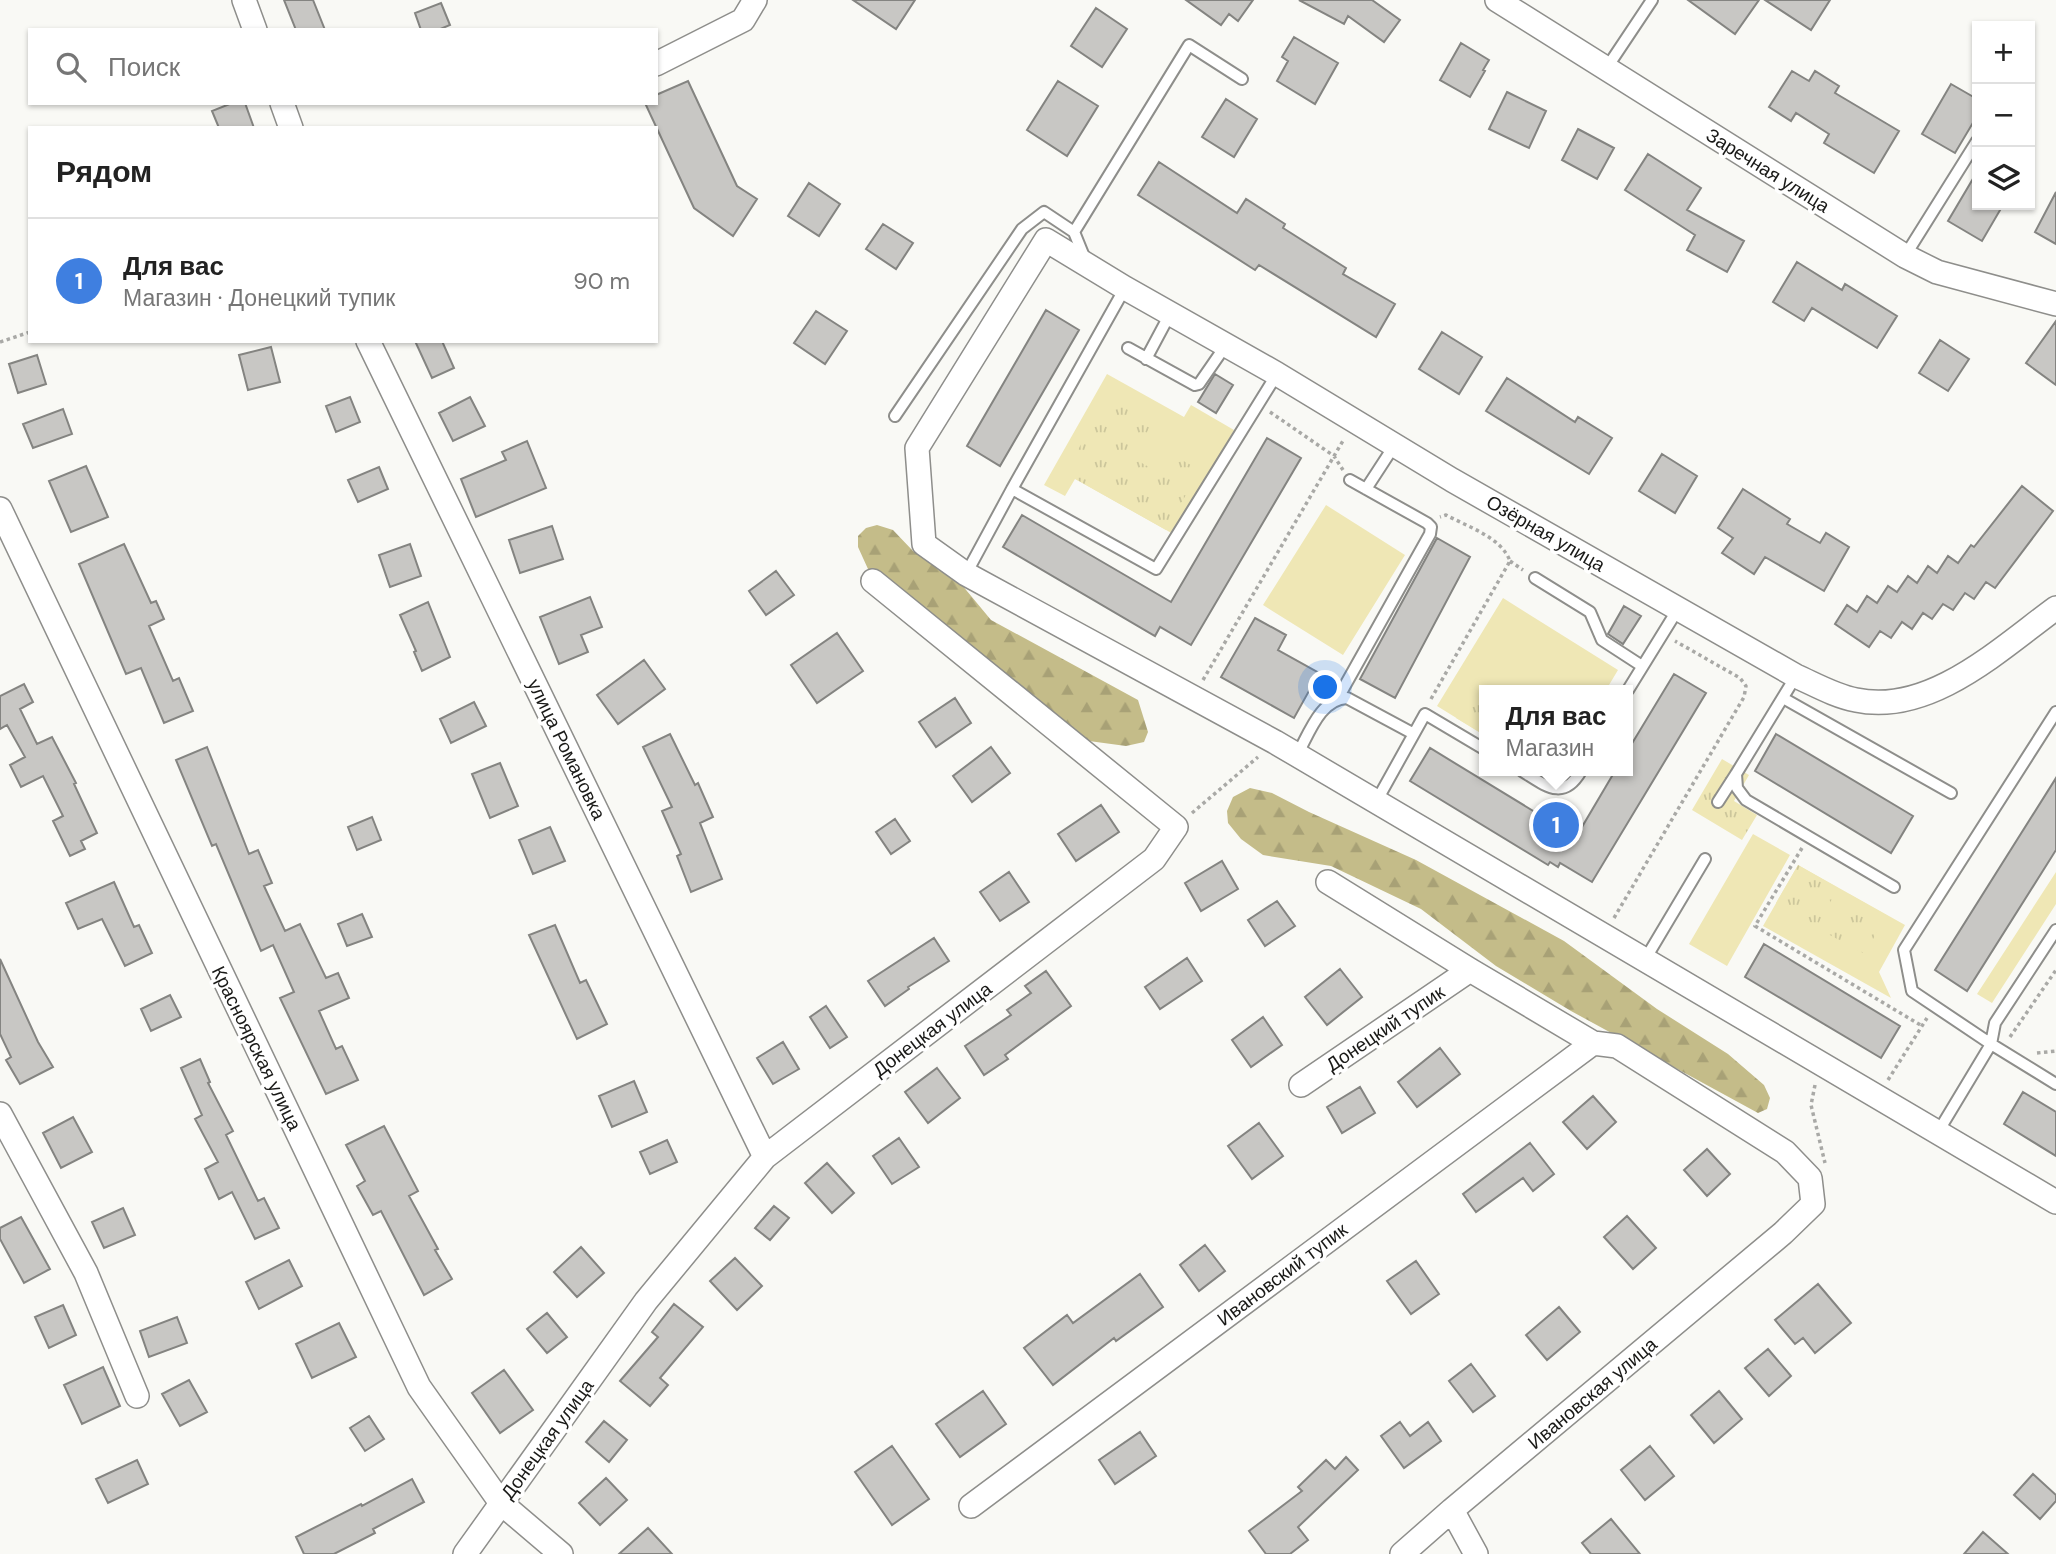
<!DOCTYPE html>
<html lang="ru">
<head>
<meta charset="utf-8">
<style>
  :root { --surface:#fff; --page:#f6f6f6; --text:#222; --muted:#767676; --line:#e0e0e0; --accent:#1a73e8 }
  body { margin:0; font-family:"DM Sans",sans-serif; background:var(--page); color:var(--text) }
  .controls { position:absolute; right:21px; top:21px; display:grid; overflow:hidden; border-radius:0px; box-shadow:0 2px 5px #0004 }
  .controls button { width:63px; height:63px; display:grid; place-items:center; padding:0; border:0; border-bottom:2px solid var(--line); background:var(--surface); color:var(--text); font:35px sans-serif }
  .you { position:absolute; left:1326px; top:688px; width:24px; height:24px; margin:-18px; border:5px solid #fff; border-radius:50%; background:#1a73e8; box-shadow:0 0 0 10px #1a73e833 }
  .badge { display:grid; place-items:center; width:46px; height:46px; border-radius:50%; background:var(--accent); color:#fff; font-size:23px; font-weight:700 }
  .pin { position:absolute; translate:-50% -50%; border:4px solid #fff; box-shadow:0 2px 7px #0006 }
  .popup { position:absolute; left:1479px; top:685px; width:154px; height:91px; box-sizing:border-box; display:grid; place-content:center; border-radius:0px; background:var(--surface); filter:drop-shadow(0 2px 5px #0005); font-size:23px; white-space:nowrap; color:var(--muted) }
  .popup b { font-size:26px; color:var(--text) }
  .popup::after { content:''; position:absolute; left:50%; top:100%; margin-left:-14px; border:14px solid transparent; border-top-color:var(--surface) }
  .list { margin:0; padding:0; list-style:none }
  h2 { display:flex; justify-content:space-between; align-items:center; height:91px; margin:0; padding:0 28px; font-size:30px }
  h2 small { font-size:23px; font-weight:400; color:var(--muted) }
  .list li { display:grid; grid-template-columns:46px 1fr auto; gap:21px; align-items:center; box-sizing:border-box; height:126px; padding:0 28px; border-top:2px solid var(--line) }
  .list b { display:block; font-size:26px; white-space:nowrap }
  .list p { margin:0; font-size:23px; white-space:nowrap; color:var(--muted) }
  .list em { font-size:23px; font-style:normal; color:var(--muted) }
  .icon { flex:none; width:38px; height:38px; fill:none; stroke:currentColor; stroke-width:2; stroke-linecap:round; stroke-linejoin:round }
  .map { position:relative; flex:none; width:2056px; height:1554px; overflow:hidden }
  .search { position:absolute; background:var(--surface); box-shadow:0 2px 5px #0004; left:28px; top:28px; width:630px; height:77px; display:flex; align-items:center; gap:18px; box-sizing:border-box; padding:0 24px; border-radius:0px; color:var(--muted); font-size:26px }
  .panel { position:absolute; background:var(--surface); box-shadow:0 2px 5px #0004; left:28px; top:126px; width:630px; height:217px; border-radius:0px }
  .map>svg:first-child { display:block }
  .grass { fill:#efe7b5 }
  .forest { fill:url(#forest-firs) }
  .park { fill:url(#park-tufts) }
  .building { fill:#c8c7c4; stroke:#848481; stroke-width:2 }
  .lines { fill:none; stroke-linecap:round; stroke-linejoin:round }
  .service-casing { stroke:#8e8e8b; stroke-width:14 }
  .minor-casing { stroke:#8e8e8b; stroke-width:26 }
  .path { stroke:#a9a9a6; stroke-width:3.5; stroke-dasharray:3.5 3.5; stroke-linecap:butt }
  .service { stroke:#fff; stroke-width:10 }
  .minor { stroke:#fff; stroke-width:23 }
  .labels { text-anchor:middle; stroke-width:7; stroke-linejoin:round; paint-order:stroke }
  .street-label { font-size:19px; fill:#191917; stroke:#fff }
</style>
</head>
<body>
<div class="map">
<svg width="2056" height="1554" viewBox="0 0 2056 1554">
  <defs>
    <pattern id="forest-firs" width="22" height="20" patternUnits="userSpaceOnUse" patternTransform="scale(1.75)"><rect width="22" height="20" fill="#c4bc89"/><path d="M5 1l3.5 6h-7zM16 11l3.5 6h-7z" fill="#a8a176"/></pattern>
    <pattern id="park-tufts" width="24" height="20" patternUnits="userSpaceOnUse" patternTransform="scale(1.75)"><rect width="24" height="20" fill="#efe7b5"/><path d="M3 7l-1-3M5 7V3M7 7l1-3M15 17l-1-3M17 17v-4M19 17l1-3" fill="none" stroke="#ccc69b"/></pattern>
  </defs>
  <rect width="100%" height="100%" fill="#f9f9f5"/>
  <!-- grass -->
  <path class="grass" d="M1107 374 1184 417 1191 405 1234 430 1175 535 1075 479 1065 496 1044 485Z
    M1326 505 1405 555 1343 655 1263 605Z
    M1503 598 1618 670 1606 690H1484V735L1437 706Z
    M1753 834 1790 855 1727 966 1689 944Z
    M1798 865 1905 925 1879 972 1891 998 1763 926Z
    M2056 872V904L1992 1003 1977 994Z"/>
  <!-- forest -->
  <path class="forest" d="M877 525 893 530 913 551 957 579 991 620 1138 700 1148 732 1144 742 1126 746 1089 741 868 569 858 547V536L866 528Z
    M1250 788 1272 793 1309 812 1416 860 1564 941 1657 1009 1728 1054 1764 1085 1770 1098 1767 1109 1758 1113 1571 1011 1496 966 1421 909 1331 866 1263 855 1241 839 1228 823 1227 811 1233 797Z"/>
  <!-- park -->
  <path class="park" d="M1107 398 1152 423 1133 458 1156 471 1167 452 1200 470 1166 530 1065 473Z
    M1471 693 1484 702V735L1456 718Z
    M1722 759 1749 775 1734 801 1757 815 1742 840 1692 810Z
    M1798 865 1838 888 1817 926 1776 903Z
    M1849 894 1886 915 1865 954 1828 934Z"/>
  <!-- building -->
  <path class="building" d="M284 0H313L325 30H296Z
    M853 0H915L896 29Z
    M1186 0H1253L1238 21 1229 14 1221 25Z
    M1299 0H1372L1400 20 1384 42 1348 16 1344 24Z
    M1688 0H1759L1735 34Z
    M1765 0H1830L1811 30Z
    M441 3 450 25 438 30H421L415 13Z
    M1096 8 1127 29 1102 67 1071 46Z
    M1294 37 1338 63 1315 104 1277 81 1288 61 1282 57Z
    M1461 43 1489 60 1483 70 1485 71 1470 97 1440 80Z
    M1792 71 1809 81 1815 71 1839 86 1835 93 1899 131 1874 173 1824 143 1829 134 1796 113 1791 121 1769 107Z
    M688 81 737 186 757 199 733 236 694 208 645 103H656V95Z
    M1058 81 1098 106 1067 156 1027 130Z
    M1951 84 1977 99V116L1955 153 1922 134Z
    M1507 92 1546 111 1529 148 1489 129Z
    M1226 99 1257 119 1234 157 1202 137Z
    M232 103H245L254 128H219L212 111Z
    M1578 129 1614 148 1597 179 1562 160Z
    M1648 154 1701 188 1687 210 1744 241 1727 272 1687 250 1695 235 1625 190Z
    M1159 162 1237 213 1246 199 1285 224 1283 228 1346 268 1343 274 1395 304 1376 337 1259 265 1255 270 1138 195Z
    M1977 172V205H2003L1982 241 1948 221Z
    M809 183 840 204 819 236 788 216Z
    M2056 192V244L2035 232Z
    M883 224 913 243 896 269 866 249Z
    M1797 262 1842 290 1845 284 1897 316 1877 348 1812 308 1804 321 1773 302Z
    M1046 310 1079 330 1000 466 967 446Z
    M816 311 847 331 825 364 794 343Z
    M2056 321V385L2026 363Z
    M1442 332 1482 357 1459 394 1419 369Z
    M1940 340 1969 359 1948 391 1919 373Z
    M415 341H442L454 368 432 378Z
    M271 347 280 382 248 390 239 355Z
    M37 355 46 384 18 393 9 364Z
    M1215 374 1233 385 1216 413 1198 402Z
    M1507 378 1575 422 1578 417 1612 438 1589 474 1486 411Z
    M350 397 360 422 336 432 326 406Z
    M470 397 485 426 453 441 439 413Z
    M63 409 72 434 33 448 23 424Z
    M1267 438 1301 458 1191 645 1160 627 1155 636 1003 547 1022 515 1171 602Z
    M527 441 546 488 476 517 461 479 506 460 502 452Z
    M1662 454 1697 476 1675 513 1639 491Z
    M86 466 108 517 71 532 49 481Z
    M379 467 388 489 358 502 348 480Z
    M2022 486 2053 511 1995 588 1986 582 1974 599 1965 593 1953 610 1943 604 1932 619 1923 613 1912 629 1902 622 1891 638 1880 631 1869 647 1835 624 1847 605 1857 612 1867 596 1877 603 1888 586 1897 592 1908 576 1917 583 1928 566 1937 573 1948 556 1958 563 1971 545 1974 547Z
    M1743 489 1790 519 1787 524 1820 543 1826 533 1849 547 1824 591 1765 557 1754 574 1722 553 1733 538 1718 528Z
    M552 526 563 559 520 573 509 540Z
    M1437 538 1470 557 1395 698 1360 679Z
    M124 544 151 603 156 601 164 619 149 626 173 681 179 678 193 711 164 723 141 668 126 674 79 564Z
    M410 544 421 576 390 587 379 555Z
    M776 571 794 595 766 615 749 591Z
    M590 597 602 627 581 635 588 652 559 664 540 617Z
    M428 602 450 657 422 671 414 652 416 651 400 615Z
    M1624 606 1641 616 1623 644 1608 634Z
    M1255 618 1286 635 1278 650 1319 673 1294 718 1221 677Z
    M837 633 863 671 817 703 791 665Z
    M644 660 665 689 618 724 597 695Z
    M1674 674 1706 693 1592 882 1560 863 1558 867 1550 862 1548 865 1410 781 1430 748 1576 837 1615 771H1628V750Z
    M24 684 33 702 20 709 37 744 52 737 76 783 74 784 97 833 81 841 85 849 70 856 53 821 63 816 43 776 21 787 10 765 25 757 7 725 0 729V696Z
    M955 698 971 723 936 747 919 722Z
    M474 702 486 726 451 743 440 719Z
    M670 734 695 785 698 783 713 817 700 823 722 879 691 892 677 856 681 854 662 811 672 807 643 747Z
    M1776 734 1913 816 1891 853 1755 771Z
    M207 747 249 854 258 850 272 883 264 886 285 931 300 924 326 978 338 973 349 998 319 1011 336 1049 342 1046 358 1080 326 1094 280 998 294 992 273 945 261 951 216 844 212 846 176 760Z
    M991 747 1010 773 972 802 953 776Z
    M500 763 518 806 490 818 472 774Z
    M2056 778V850L1967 991 1935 970Z
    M1101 805 1119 832 1076 861 1058 834Z
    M372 817 381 840 357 850 348 827Z
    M895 819 910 841 891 854 876 832Z
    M550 827 565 861 533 874 519 840Z
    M1222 861 1238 889 1201 911 1185 883Z
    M1009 872 1029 902 1000 921 980 892Z
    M114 882 134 927 139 925 152 953 125 966 102 919 78 929 66 903Z
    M1277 901 1295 926 1265 946 1248 920Z
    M362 914 372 937 347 946 338 924Z
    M555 925 580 983 586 980 607 1024 577 1039 529 935Z
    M934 938 949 961 908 987 909 989 885 1006 868 981Z
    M1764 944 1900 1026 1881 1058 1745 977Z
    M1187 958 1202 981 1160 1009 1145 987Z
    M0 959 38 1042 53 1067 20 1084 6 1060 11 1057 0 1034Z
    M1340 969 1362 997 1327 1025 1305 997Z
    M1046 971 1071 1006 1005 1055 1008 1059 984 1075 965 1046 1011 1015 1007 1010 1031 993 1025 986Z
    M170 995 181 1017 151 1031 141 1009Z
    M826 1006 847 1037 830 1048 810 1017Z
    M1263 1017 1282 1045 1251 1067 1232 1040Z
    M783 1042 799 1069 773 1084 757 1058Z
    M1440 1048 1460 1074 1417 1107 1398 1082Z
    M200 1059 210 1082 208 1083 233 1131 226 1135 258 1201 264 1198 279 1228 255 1239 232 1192 219 1199 205 1169 218 1162 195 1119 202 1115 181 1068Z
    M937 1068 960 1098 928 1123 905 1092Z
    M634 1081 647 1112 612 1127 599 1096Z
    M1360 1087 1375 1113 1342 1133 1327 1107Z
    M2023 1092 2056 1112V1156L2004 1124Z
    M1593 1096 1616 1122 1587 1149 1563 1122Z
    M73 1117 92 1152 61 1168 43 1133Z
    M1259 1123 1283 1156 1252 1179 1228 1146Z
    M384 1126 418 1191 409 1196 438 1249 435 1250 452 1279 424 1295 381 1211 373 1215 357 1186 365 1181 346 1145Z
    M899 1138 919 1167 892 1184 873 1156Z
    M667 1140 677 1162 650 1174 640 1152Z
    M1530 1143 1554 1174 1533 1191 1523 1178 1476 1212 1463 1194Z
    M1707 1149 1730 1174 1707 1196 1684 1170Z
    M827 1163 854 1193 832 1213 805 1183Z
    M774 1206 789 1218 770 1240 755 1228Z
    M123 1208 135 1235 104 1248 92 1222Z
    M1627 1216 1656 1248 1633 1269 1604 1237Z
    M21 1217 50 1269 24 1283 0 1239V1228Z
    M1205 1245 1225 1271 1199 1291 1180 1265Z
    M581 1247 604 1273 577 1297 554 1272Z
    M735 1258 762 1286 737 1310 710 1281Z
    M289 1260 302 1286 259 1309 246 1282Z
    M1416 1261 1439 1294 1411 1314 1387 1281Z
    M1140 1274 1163 1307 1116 1341 1114 1338 1053 1385 1024 1348 1067 1315 1073 1323Z
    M1818 1284 1851 1323 1815 1353 1803 1338 1795 1344 1775 1320Z
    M674 1304 703 1327 660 1378 668 1385 650 1406 620 1381 658 1337 652 1332Z
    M63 1305 76 1335 49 1348 35 1317Z
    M1559 1307 1580 1332 1547 1360 1526 1335Z
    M547 1313 567 1337 547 1353 527 1329Z
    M177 1317 187 1343 149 1357 140 1331Z
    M339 1323 356 1357 312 1378 296 1344Z
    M1768 1349 1791 1376 1769 1396 1745 1368Z
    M1471 1364 1495 1396 1473 1412 1449 1381Z
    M103 1367 120 1406 82 1424 64 1385Z
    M504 1370 533 1410 500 1433 472 1393Z
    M189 1380 207 1412 180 1426 162 1394Z
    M983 1391 1006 1424 960 1457 936 1424Z
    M1719 1391 1742 1419 1714 1443 1691 1415Z
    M369 1416 384 1439 365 1451 350 1428Z
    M604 1421 627 1440 609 1462 586 1442Z
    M1400 1422 1410 1436 1428 1422 1441 1441 1404 1468 1381 1436Z
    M1140 1432 1156 1456 1115 1484 1099 1460Z
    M892 1446 929 1499 892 1525 855 1472Z
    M1650 1446 1674 1476 1645 1500 1621 1470Z
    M1346 1457 1358 1470 1298 1527 1308 1540 1290 1554H1266L1249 1531 1302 1491 1298 1487 1326 1460 1335 1469Z
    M137 1460 148 1484 108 1503 96 1479Z
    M2033 1474 2056 1495V1501L2040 1519 2014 1495Z
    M606 1478 627 1500 600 1525 579 1503Z
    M412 1479 424 1502 373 1529 375 1533 334 1554H304L296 1537 361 1504 362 1506Z
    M1611 1519 1640 1554H1591L1582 1543Z
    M648 1528 672 1554H619Z
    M1983 1532 2008 1554H1964Z"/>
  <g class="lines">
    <!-- service casing -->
    <g class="service-casing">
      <path id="service" d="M1606 69 1652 0
        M1074 232 1189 45 1242 79
        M1905 256 1977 141
        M1125 288 1012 489 1156 569 1277 374
        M1128 348 1195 385 1199 384 1226 345
        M1146 359 1170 314
        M895 416 1022 229 1044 212 1074 232 1085 259
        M1366 489 1394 446
        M966 574 1012 489
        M1535 578 1590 612 1602 640 1642 666
        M1796 676 1736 774 1737 788 1746 800 1894 887
        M1628 690 1678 609
        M1338 698 1430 534 1431 527 1427 523 1350 480
        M1783 698 1951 793
        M2056 712 1904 950 1912 991 1991 1044 2056 1084
        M1297 755C1309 734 1320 699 1347 698L1414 734
        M1522 771C1545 785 1563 802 1581 771
        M1376 802 1425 714 1484 749
        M1718 802 1736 774
        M1646 958 1705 859
        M1938 1132 1991 1044 1995 1023 2056 930"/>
    </g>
    <!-- minor casing -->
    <g class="minor-casing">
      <path id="minor" d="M244 0 255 30
        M1497 0 1905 256 1937 272 2056 304
        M656 64 743 20 755 0
        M282 103 291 128
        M368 341 765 1157
        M0 509 419 1387 501 1503 561 1554
        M2056 608C2001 648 1930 716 1856 700 1835 696 1816 685 1796 676L1452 480 1277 374 1125 288 1046 240 917 448 924 544 966 574 1275 742 2056 1202
        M1328 882 1470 970 1593 1043 1617 1046 1785 1152 1810 1178 1813 1204 1783 1233 1452 1510 1402 1554
        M1301 1085 1470 970
        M0 1114 86 1273 137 1396
        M971 1506 1593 1043
        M1452 1510 1476 1554
        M465 1554 646 1301 765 1157 1154 859 1176 827 873 581"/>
    </g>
    <!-- path -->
    <path class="path" d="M0 342 30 332
      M1270 412 1334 456 1343 470
      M1510 561 1523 570
      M1203 680 1344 439
      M1431 699 1510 561C1501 537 1468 527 1446 515L1440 517
      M1192 813 1258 757
      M1802 848 1755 926 1922 1026
      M1614 918 1744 697 1746 686 1740 678 1675 641
      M2010 1037 2056 970
      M2037 1053 2056 1051
      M1888 1080 1927 1018
      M1815 1085 1811 1105 1825 1163"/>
    <!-- service -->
    <use href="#service" class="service"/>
    <!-- minor -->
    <use href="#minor" class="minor"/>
  </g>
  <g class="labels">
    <!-- street labels -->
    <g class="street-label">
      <text transform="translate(1768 170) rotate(32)" y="7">Заречная улица</text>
      <text transform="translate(1546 533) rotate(30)" y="7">Озёрная улица</text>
      <text transform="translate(567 749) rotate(64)" y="7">улица Романовка</text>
      <text transform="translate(1385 1028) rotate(-34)" y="7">Донецкий тупик</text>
      <text transform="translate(932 1029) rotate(-37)" y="7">Донецкая улица</text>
      <text transform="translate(257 1048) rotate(64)" y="7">Красноярская улица</text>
      <text transform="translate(1282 1274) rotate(-37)" y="7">Ивановский тупик</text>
      <text transform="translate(1592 1393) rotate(-40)" y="7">Ивановская улица</text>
      <text transform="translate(547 1439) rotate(-54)" y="7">Донецкая улица</text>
    </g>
  </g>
</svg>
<div class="controls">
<button>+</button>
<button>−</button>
<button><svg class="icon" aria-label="layers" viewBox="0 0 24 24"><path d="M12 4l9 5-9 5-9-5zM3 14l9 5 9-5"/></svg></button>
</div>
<div class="you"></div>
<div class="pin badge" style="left:1556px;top:825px;background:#3f7fe0">1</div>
<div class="popup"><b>Для вас</b>Магазин</div>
<div class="search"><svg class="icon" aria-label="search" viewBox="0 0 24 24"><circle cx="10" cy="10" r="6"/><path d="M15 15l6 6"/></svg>Поиск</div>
<section class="panel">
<h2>Рядом<small></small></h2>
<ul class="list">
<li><span class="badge" style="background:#3f7fe0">1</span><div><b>Для вас</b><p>Магазин · Донецкий тупик</p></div><em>90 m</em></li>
</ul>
</section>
</div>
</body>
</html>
